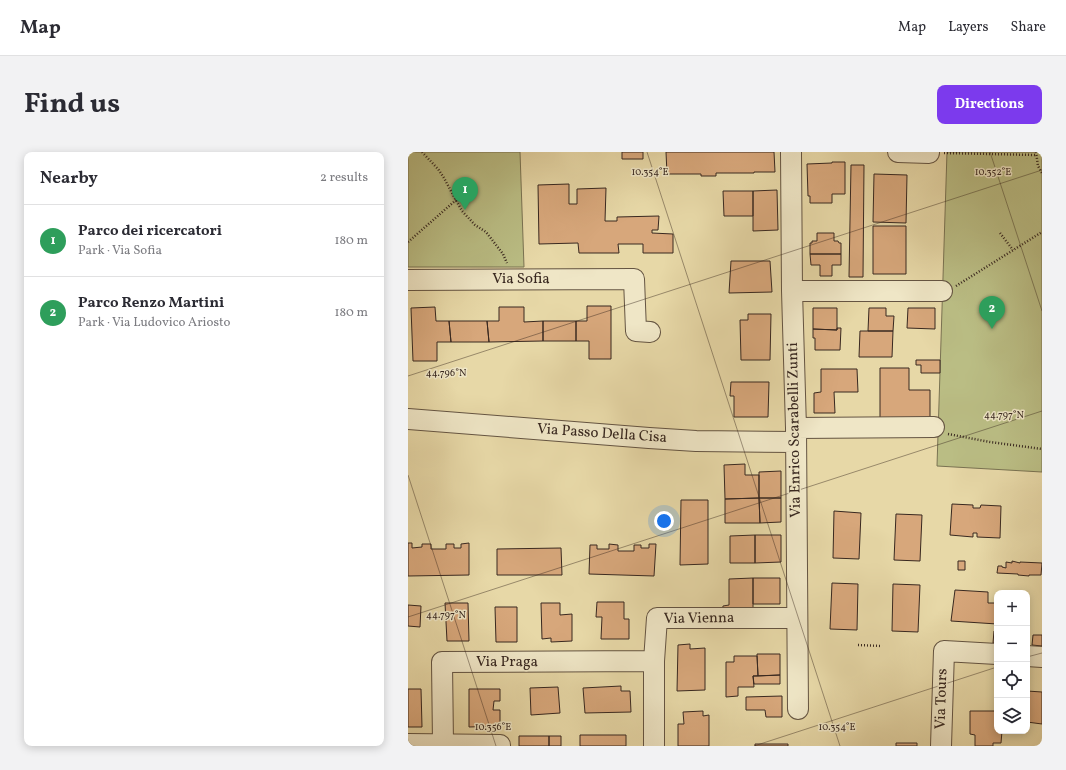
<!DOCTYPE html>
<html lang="en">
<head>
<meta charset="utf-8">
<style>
	:root { --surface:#fff; --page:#f2f2f3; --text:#2b2b33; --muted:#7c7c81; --line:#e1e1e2; --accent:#7c3aed }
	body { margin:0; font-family:Vollkorn,serif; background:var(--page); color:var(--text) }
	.controls { position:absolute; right:12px; bottom:12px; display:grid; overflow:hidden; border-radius:8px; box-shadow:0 2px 10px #0003 }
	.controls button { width:36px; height:36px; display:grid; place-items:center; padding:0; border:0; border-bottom:1px solid var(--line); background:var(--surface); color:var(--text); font:20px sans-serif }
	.you { position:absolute; left:256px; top:369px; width:14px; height:14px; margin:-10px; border:3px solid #fff; border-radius:50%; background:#1a73e8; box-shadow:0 0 0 6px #1a73e833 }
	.badge { display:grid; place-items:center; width:26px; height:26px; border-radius:50%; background:var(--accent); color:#fff; font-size:13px; font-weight:700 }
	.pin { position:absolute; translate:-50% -33px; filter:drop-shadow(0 1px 2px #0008) }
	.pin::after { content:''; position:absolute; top:21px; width:14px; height:12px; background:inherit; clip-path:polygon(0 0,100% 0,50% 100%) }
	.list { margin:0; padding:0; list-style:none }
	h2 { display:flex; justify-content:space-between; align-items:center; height:52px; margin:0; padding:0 16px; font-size:17px }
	h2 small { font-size:13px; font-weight:400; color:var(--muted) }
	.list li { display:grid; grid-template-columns:26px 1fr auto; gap:12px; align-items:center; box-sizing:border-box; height:72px; padding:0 16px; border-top:1px solid var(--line) }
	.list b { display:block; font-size:15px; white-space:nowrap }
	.list p { margin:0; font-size:13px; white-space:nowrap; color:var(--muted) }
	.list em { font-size:13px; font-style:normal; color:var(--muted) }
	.icon { flex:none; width:22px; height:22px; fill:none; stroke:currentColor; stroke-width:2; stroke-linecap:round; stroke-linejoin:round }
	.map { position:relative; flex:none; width:634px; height:594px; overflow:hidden; border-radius:8px }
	header { display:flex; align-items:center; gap:24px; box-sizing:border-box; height:56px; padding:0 20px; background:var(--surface); border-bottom:1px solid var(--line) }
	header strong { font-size:19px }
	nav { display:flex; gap:22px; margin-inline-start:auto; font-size:14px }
	.intro { display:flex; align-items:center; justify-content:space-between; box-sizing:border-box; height:96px; padding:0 24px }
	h1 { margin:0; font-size:28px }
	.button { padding:10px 18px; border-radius:8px; background:var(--accent); color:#fff; font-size:14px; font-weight:700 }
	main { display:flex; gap:24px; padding:0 24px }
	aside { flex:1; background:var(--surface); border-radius:8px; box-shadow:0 2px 10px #0003 }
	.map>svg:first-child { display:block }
	.green { fill:#babd84; stroke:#797252 }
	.building { fill:#d7a77b; stroke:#382820 }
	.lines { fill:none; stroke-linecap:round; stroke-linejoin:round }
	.minor-casing { stroke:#645442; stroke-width:22 }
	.path { stroke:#382820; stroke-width:2.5; stroke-dasharray:1 2; stroke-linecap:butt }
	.minor { stroke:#efe6c6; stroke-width:20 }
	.ticks { fill:none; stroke:#382820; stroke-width:1; stroke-opacity:0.45 }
	.labels { text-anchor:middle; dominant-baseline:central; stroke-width:3; stroke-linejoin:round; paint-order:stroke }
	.street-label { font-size:15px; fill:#382820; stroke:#efe6c6 }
	.ticks-label { font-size:10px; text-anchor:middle; fill:#382820; stroke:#efe6c6; stroke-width:3; stroke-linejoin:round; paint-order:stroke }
</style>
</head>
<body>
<header>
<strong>Map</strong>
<nav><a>Map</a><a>Layers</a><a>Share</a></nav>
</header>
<div class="intro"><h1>Find us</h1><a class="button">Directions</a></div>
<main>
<aside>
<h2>Nearby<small>2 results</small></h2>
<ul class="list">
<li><span class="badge" style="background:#2e9e5b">1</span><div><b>Parco dei ricercatori</b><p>Park · Via Sofia</p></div><em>180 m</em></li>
<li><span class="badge" style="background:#2e9e5b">2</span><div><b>Parco Renzo Martini</b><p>Park · Via Ludovico Ariosto</p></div><em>180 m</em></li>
</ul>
</aside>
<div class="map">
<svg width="634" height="594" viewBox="0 0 634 594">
	<rect width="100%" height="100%" fill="#e7d8a7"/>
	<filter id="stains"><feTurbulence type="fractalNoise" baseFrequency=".005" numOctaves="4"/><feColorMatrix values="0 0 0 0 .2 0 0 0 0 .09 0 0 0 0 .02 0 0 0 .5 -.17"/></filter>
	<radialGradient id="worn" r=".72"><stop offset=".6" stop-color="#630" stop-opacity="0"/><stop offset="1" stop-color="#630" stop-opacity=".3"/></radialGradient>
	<path class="green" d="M0,0H112L116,115H0Z
		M539,0H634V320L529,314Z"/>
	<path class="building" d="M214,0H235V7H214Z
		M258,0H366L367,20H346V21H308V24H293V22H259Z
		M424,10H437V42H424V51H402V44H400L399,12L424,11Z
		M443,13H456L455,125H441Z
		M466,22L499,23L498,71L465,70Z
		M161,32V52H169V37L198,36L197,69H209V65L251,64L250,78H244V81L265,82V101H235V92H210L211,101H171L170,91L131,92L130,33Z
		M369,38L370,78L345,79V39Z
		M315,39H345V64H316Z
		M465,74H498V122H465Z
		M409,81H426V89H430L431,91H433V102H402V91H404V89H409Z
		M402,102H433V113H424V124H412V113H403Z
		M323,109H362L364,140L321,141Z
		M179,154H203V207H181V189H168V169H179Z
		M27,155L28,169H41L43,190H29V209H5L3,156Z
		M91,155H116V170L135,169V189L81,190L79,169H91Z
		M405,156H429V178L405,177Z
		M461,156H478V164H486L485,179H460Z
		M500,156H527V177L499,176Z
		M340,162H363L362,208H333L332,168H340Z
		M41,169H79L81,190H43Z
		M135,169H168V189H135Z
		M429,176H433L432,198H407V186H405V177L429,178Z
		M452,179H485L484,205H451Z
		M508,208H532V221H513V213H508Z
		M472,216H501V238H522V266H472Z
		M413,217H449L450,240H426L427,261H406V241L413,240Z
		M323,230H361L360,265H326V244H322Z
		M337,312V323H351V346L317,347L316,313Z
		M373,319V346H351V320Z
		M351,346H373V370L352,371Z
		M351,346L352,371H317V347Z
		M273,348H300V412L272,413Z
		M544,352L565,353V356H572L573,353L593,354L592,386L569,385V381H565V385L542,383Z
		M426,359L453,361L451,407L425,406Z
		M488,362L514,363L512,409L486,408Z
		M347,383H373V410L347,411Z
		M347,383V411H322V384Z
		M0,391H4V396L14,395V392H23V397H38V392H46V396H53V392L61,391V423L0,424Z
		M201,392L210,393V399H226V393H233V396H241V392H248L246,424L181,422L182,393H189V397H201Z
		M153,396L154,423H89V397Z
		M550,409H557V418H550Z
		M604,409L612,411V410L634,411L633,423H621V424L610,423V422L589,421L590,414H594V415L598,416V410L604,411Z
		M345,426H372V452H345Z
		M345,426V460H314L315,454L321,453V427Z
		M424,431L450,432L449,478L422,477Z
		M485,432L512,433L510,480L484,479Z
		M547,438L580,440V451H589V472L543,469Z
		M189,450H216V467H221V487H193L194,465H188Z
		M37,451H60L61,489H39Z
		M133,451H152V463L164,462V489L143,490V486L134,487Z
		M0,453L13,454L12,475L0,474Z
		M87,455H109V490H88Z
		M586,479H589V491H585Z
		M625,483H634V494L624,493Z
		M282,492V497L297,496V538L269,539L270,493Z
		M349,502H372V523L350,524Z
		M326,504H349L350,524H345L346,535H330V544L318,545V510H326Z
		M372,523V532H346L345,524Z
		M213,534V539H222L223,560L177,561L175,536Z
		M150,535L152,561L123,563L122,536Z
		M0,537H13L14,575H0Z
		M61,537H92V549H86L85,558H92V574L61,575Z
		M619,539L634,540V572L619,570Z
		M374,544V565H358L357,558H338V545Z
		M295,559V564L301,563V594H270V572H276L275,560Z
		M562,559H589V579H594L593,591H585V594H567V583L562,582Z
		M172,583H218V594H172Z
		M111,584H141V594H111Z
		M141,584H153V594H141Z
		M488,591H509V594H488Z
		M347,592H380V594H347Z"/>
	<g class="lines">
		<g class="minor-casing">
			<path id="minor" d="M383,0L384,139L388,276L390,557
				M490,0L521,1
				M0,128L226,127L228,179L242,180
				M384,139H534
				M0,267L241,286L288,289L387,290
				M388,276L526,275
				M619,504L634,505
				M0,592L92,593
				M35,592L34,510L246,509
				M246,594V509L249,466H389
				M533,594L536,499L589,502"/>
		</g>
		<path class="path" d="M14,0L30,17L36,26L44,41L54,59L67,73L78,80L95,102L99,111
			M628,0L630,14L634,21
			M536,1L628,3
			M592,81L605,98
			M0,90L48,48
			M548,134L634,80
			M540,282L582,290L634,297
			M450,493L474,494"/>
		<use href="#minor" class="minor"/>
	</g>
	<path class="ticks" d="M239,0L432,594M582,0L634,159M0,224L634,18M0,323L88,594M0,465L634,259M619,505L634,501M346,594L589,515"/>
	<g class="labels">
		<g class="street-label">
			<text x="113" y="127">Via Sofia</text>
			<text transform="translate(387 278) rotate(-91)">Via Enrico Scarabelli Zunti</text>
			<text transform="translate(194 282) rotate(4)">Via Passo Della Cisa</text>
			<text transform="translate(291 467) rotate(-1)">Via Vienna</text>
			<text x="99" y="510">Via Praga</text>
			<text transform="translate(534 547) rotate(-88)">Via Tours</text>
		</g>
	</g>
	<g class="ticks-label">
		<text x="242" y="23">10.354°E</text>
		<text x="585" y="23">10.352°E</text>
		<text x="38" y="224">44.796°N</text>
		<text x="596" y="266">44.797°N</text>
		<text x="38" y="466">44.797°N</text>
		<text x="85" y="578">10.356°E</text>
		<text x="429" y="578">10.354°E</text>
	</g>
	<rect width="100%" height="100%" filter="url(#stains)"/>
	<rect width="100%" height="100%" fill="url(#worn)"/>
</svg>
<div class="controls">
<button>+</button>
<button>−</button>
<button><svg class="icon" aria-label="locate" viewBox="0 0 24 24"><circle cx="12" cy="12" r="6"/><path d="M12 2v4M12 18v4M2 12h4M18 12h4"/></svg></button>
<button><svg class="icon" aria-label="layers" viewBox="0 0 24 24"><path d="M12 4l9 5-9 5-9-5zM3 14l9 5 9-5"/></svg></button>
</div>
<div class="you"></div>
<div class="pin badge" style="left:57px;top:58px;background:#2e9e5b">1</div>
<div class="pin badge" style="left:584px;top:177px;background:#2e9e5b">2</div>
</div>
</main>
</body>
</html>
